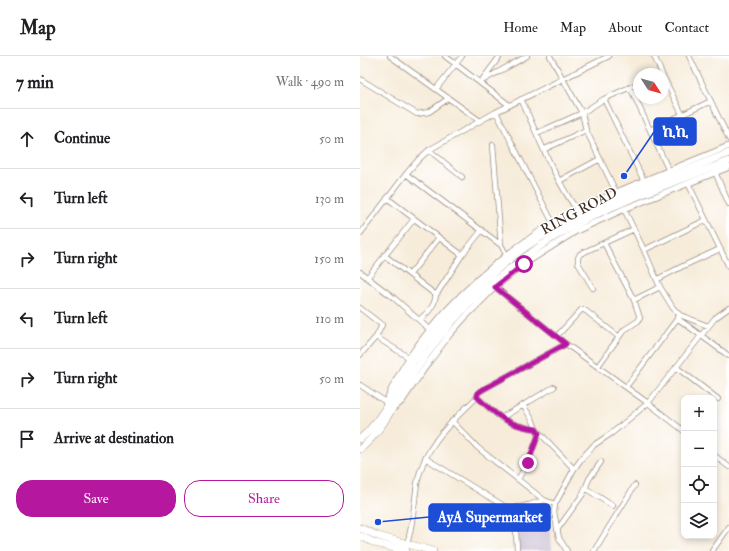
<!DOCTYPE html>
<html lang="en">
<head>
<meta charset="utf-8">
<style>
	:root { --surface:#fff; --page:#f6f6f6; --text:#202124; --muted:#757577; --line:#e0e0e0; --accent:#b5179e }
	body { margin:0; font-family:"IM FELL Double Pica","Noto Serif Ethiopic",serif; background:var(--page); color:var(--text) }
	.controls { position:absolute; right:12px; bottom:12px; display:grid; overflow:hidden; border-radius:8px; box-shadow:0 2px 6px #0003 }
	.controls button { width:36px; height:36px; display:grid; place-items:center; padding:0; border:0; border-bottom:1px solid var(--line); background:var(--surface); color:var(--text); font:20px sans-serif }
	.compass { position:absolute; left:273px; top:12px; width:36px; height:36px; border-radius:50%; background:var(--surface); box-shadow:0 2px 6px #0003; rotate:126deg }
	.stop { position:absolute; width:12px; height:12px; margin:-9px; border:3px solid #b5179e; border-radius:50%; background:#fff }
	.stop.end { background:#b5179e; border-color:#fff; box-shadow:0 1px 4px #0008 }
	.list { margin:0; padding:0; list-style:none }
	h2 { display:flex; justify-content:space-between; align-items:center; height:52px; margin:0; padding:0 16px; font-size:17px }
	h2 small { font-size:13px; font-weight:400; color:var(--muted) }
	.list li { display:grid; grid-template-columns:26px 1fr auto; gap:12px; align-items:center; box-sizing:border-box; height:60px; padding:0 16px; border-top:1px solid var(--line) }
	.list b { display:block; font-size:15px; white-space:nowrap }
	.list em { font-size:13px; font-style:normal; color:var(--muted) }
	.actions { display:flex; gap:8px; padding:12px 16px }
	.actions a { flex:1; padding:9px 0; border:1px solid var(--accent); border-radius:16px; text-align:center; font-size:14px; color:var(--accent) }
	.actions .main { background:var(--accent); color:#fff }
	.icon { flex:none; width:22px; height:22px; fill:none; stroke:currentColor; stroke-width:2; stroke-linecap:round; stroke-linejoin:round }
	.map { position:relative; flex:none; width:369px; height:495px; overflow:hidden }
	header { display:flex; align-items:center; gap:24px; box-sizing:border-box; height:56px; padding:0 20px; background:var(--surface); border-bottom:1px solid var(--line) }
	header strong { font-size:19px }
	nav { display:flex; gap:22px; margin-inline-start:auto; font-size:14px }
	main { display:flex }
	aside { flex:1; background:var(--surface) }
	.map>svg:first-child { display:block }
	.industrial { fill:#ccbfd4 }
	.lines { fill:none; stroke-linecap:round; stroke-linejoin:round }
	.minor-casing { stroke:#998b7c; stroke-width:6 }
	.tertiary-casing { stroke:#998b7c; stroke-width:7 }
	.primary-casing { stroke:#998b7c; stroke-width:8 }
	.trunk-casing { stroke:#998b7c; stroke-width:8 }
	.minor { stroke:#fff; stroke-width:4.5 }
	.tertiary { stroke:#fff; stroke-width:5.5 }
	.primary { stroke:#fff; stroke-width:7 }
	.trunk { stroke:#fff; stroke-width:7 }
	.route { stroke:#b5179e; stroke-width:5 }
	.labels { text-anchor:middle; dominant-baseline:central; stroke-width:3; stroke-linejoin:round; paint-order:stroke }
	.street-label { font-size:14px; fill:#3b2a1e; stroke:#fff }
	.leader { fill:none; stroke:#1d4ed8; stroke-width:1.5 }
	.callout-dot { fill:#1d4ed8; stroke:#fff; stroke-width:1.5 }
	.callout { fill:#1d4ed8; stroke:#1d4ed8; stroke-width:1.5 }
	.callout-label { font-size:15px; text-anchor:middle; font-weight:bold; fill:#fff }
</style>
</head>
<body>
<header>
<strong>Map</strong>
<nav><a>Home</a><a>Map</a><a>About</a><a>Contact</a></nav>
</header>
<main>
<aside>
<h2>7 min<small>Walk · 490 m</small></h2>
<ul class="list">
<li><svg class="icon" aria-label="ahead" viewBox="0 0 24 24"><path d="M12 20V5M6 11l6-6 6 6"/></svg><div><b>Continue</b></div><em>50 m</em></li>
<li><svg class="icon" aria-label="left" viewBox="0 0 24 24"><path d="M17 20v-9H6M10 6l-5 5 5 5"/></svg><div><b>Turn left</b></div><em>130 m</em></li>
<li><svg class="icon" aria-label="right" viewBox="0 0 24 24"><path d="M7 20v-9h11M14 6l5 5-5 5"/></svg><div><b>Turn right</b></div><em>150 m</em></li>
<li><svg class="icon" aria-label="left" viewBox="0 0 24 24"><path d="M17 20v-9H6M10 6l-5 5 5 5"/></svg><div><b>Turn left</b></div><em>110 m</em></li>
<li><svg class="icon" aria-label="right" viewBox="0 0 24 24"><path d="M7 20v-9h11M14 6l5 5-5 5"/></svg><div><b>Turn right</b></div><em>50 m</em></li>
<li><svg class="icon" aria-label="arrive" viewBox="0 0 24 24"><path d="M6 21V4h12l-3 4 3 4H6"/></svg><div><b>Arrive at destination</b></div></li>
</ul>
<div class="actions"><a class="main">Save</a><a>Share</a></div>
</aside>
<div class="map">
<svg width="369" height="495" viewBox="0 0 369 495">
	<rect width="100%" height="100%" fill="#fff"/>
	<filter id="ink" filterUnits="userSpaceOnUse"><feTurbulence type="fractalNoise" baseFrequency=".025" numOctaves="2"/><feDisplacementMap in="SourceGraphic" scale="8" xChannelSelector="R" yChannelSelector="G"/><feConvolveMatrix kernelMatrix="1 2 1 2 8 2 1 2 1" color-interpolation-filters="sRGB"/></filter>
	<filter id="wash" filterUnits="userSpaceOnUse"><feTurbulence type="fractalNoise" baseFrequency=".012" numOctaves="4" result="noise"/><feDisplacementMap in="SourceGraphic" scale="16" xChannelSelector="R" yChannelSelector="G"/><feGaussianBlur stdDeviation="0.9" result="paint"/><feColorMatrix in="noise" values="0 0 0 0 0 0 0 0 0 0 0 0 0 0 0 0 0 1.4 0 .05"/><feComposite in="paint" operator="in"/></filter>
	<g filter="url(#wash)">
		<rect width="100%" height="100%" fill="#f7ecda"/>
		<path class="industrial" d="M189,448L192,495H158V452Z"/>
	</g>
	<g filter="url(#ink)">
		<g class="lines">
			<g class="minor-casing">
				<path id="minor" d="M30,0L120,65
					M85,0L149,49
					M190,0L222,57L226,74L256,136
					M294,0L302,18
					M329,0L369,83
					M303,20L322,58
					M0,23L57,58L69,56L89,42
					M122,24L140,0
					M120,26L167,0
					M270,31L309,115
					M76,33L102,0
					M161,43C178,80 194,122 217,154
					M244,43L284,125
					M136,56L193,167
					M290,74L351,45
					M177,77L222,57L244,43L279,27
					M133,89L141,189
					M185,93L226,74
					M69,94L102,121
					M355,116L369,148
					M46,118L141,189L146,198
					M199,125L240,103
					M328,127L369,211
					M27,142L102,199
					M264,153L284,194L300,231L313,252L320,259L348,270
					M0,178L46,118L59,103L69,94L136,56L249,0
					M284,194L346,164
					M24,199L76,239
					M0,216L34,242L70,274
					M50,218L79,182
					M7,222L54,163
					M298,223L321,211L360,193
					M135,231L206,288L288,347L324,375
					M233,232L218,207V202L220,198L274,173
					M274,244L300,231
					M0,252L22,269L16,281L0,299
					M317,262L369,300
					M59,264L69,255L74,247L76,239L102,199L122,174
					M197,280L222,253L226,255L259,281
					M16,281L48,301
					M238,310L264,274L278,265L280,262L274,244L244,187
					M316,311L358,343
					M0,329L26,346
					M266,331L320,259
					M163,349L173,365L176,373L214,413
					M141,362L194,331
					M92,365L118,392L184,444L195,448
					M176,373C148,370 136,359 117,341L118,337L122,334L206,288
					M354,399L369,411
					M65,402L149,453L169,449L184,444
					M158,423L168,407L179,377
					M225,432L253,450
					M155,452L157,495
					M197,474L223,438L229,423L241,406
					M47,488C53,469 54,448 57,428C64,389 91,367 117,341
					M207,495L199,482L194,456L195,448L214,413L222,402L234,389L252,377L288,347L355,262L369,252
					M234,495L275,429
					M352,495L369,471"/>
			</g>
			<g class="tertiary-casing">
				<path id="tertiary" d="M26,348V346C41,310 60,284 86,255C110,229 136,206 166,185C175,179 184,172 193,167C250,136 310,115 369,90
					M35,351L42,345L66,310L89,279L107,259L135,231L164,208L216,175L264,153L369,111"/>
			</g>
			<g class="primary-casing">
				<path id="primary" d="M0,472L18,480L73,495
					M0,480L15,487L46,495"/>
			</g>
			<g class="trunk-casing">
				<path id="trunk" d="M0,383C19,367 30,344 42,323C55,301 71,279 89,260C116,231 147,202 181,181C239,145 306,123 369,97
					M0,393C21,376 32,352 46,330C59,307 75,286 92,266C105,251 120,237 136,224C159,205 183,186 210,172C260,144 316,126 369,105"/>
			</g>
			<use href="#minor" class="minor"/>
			<use href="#tertiary" class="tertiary"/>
			<use href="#primary" class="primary"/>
			<use href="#trunk" class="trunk"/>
		</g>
	</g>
	<g class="lines" filter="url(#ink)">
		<path class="route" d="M164,208L135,231L206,288L122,334L118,337L117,341C136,359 148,370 176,373L179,377L168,407"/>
	</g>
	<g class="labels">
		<g class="street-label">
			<text transform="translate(219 155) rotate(-28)">RING ROAD</text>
		</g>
	</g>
	<path class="leader" d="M264 120L294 76M18 466L69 461"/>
	<g class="callout-dot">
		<circle cx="264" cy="120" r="4"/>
		<circle cx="18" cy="466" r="4"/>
	</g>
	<g class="callout">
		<rect x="294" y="62" width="42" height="27" rx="4"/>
		<rect x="69" y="448" width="121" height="27" rx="4"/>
	</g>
	<g class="callout-label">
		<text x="315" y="81">ኪኪ</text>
		<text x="130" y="466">AyA Supermarket</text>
	</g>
</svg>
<div class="controls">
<button>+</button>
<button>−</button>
<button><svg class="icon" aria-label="locate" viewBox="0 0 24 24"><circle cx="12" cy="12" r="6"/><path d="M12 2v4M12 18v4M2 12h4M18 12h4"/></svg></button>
<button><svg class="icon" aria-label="layers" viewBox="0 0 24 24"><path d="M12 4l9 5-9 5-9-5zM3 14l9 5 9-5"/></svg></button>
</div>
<svg class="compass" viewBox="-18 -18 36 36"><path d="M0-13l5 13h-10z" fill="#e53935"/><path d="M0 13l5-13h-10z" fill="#757577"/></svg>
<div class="stop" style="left:164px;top:208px"></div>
<div class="stop end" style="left:168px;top:407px"></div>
</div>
</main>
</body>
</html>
